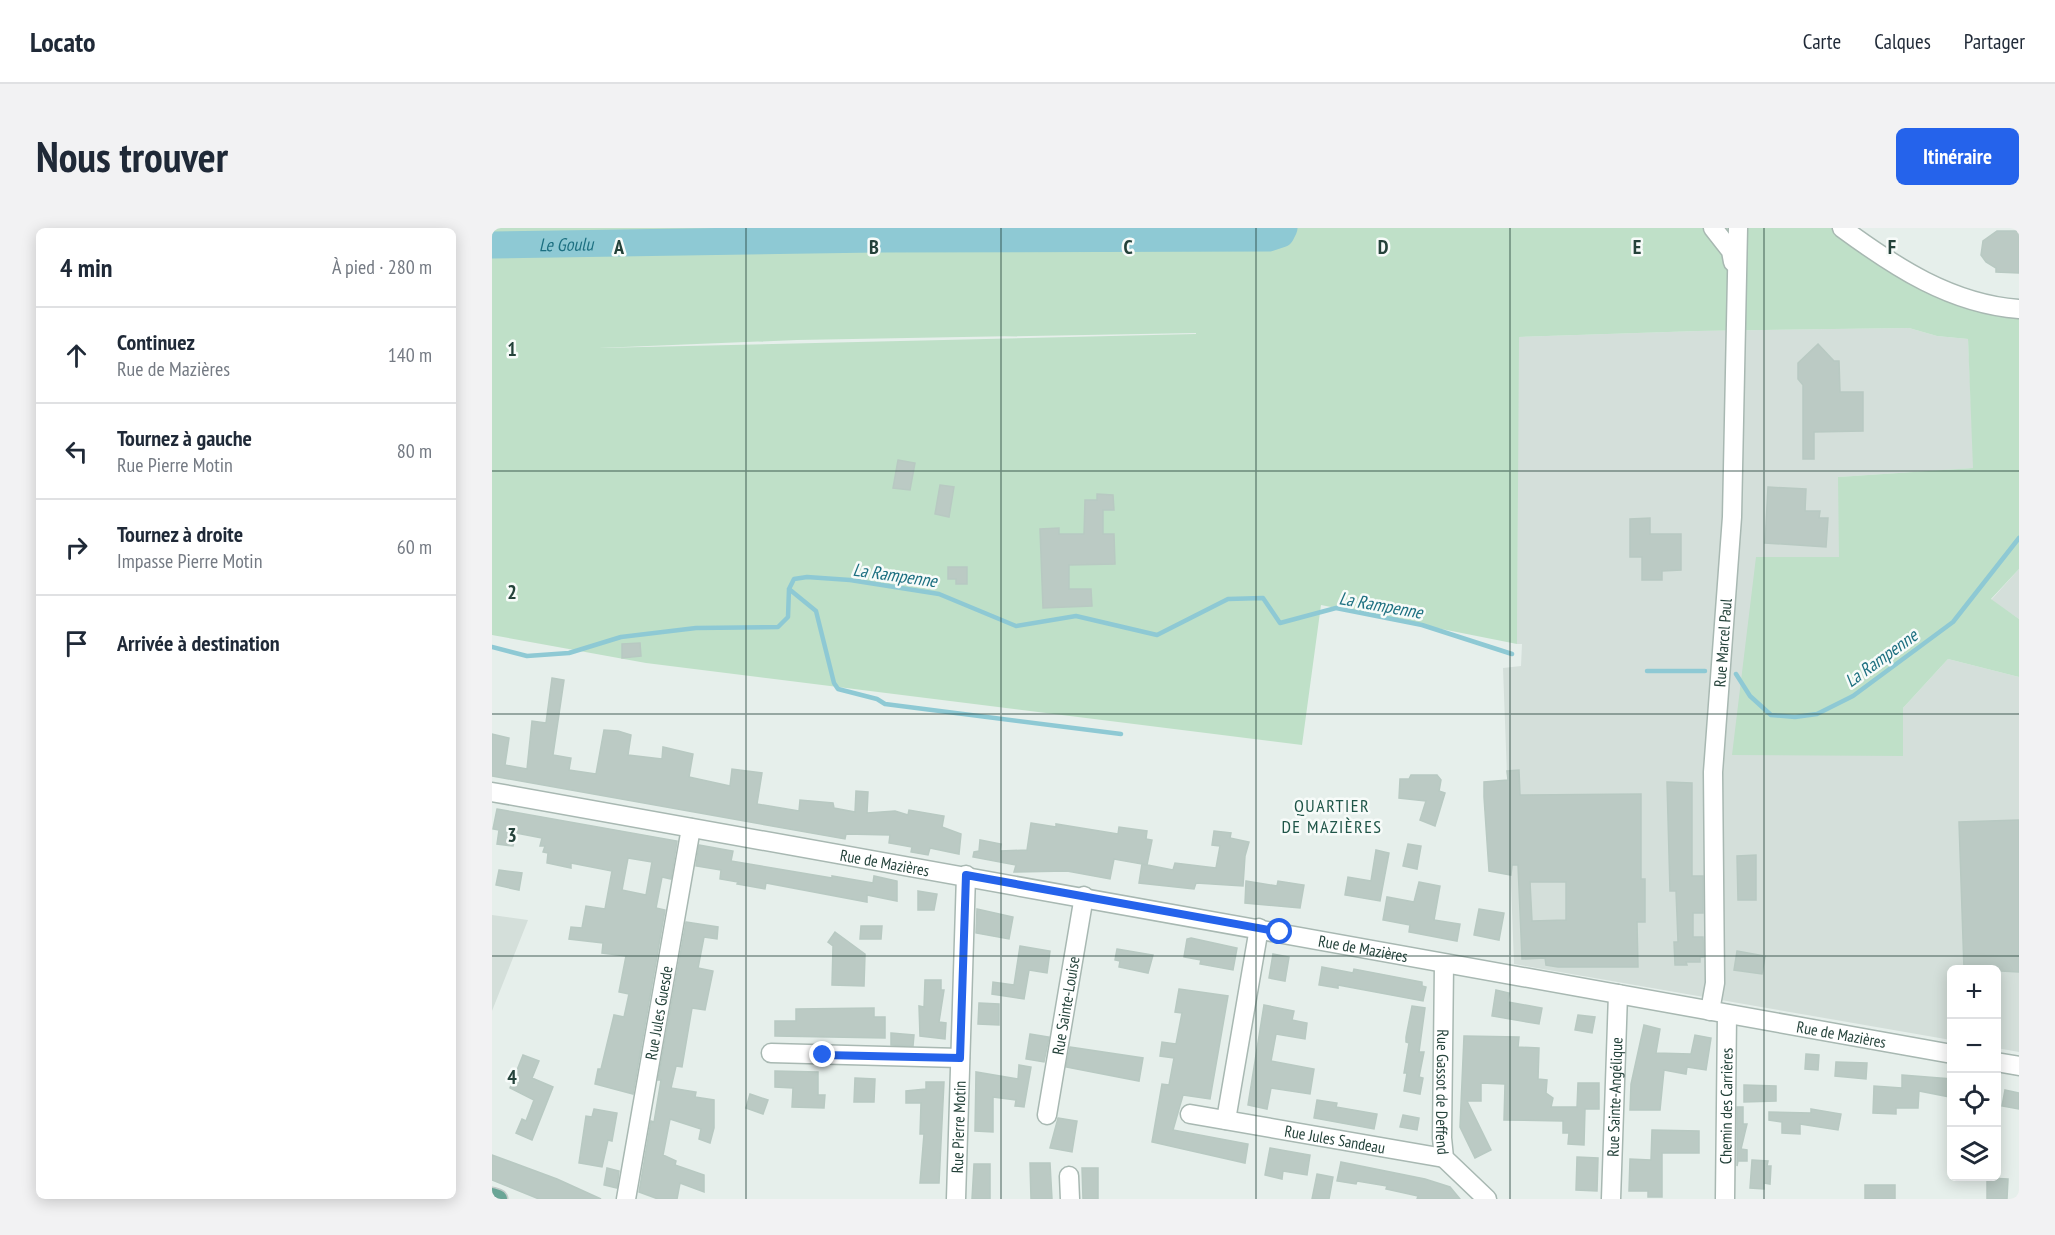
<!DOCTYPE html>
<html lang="fr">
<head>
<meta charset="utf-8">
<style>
	:root { --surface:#fff; --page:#f2f2f3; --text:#1f2937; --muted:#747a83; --line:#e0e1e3; --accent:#2563eb }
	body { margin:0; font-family:"PT Sans Narrow",sans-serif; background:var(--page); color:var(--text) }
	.controls { position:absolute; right:18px; bottom:18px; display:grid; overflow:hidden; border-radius:9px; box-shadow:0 3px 15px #0003 }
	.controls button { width:54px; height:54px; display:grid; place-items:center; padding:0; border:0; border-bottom:2px solid var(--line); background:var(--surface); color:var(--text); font:30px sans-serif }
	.stop { position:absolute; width:18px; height:18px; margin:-14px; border:4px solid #2563eb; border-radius:50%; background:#fff }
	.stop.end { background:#2563eb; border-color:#fff; box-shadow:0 2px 6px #0008 }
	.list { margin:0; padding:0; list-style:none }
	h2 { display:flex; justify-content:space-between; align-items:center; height:78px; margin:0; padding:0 24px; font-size:26px }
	h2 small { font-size:20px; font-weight:400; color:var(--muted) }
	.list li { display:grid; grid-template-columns:39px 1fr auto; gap:18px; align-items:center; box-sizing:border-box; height:96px; padding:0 24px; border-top:2px solid var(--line) }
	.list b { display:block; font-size:22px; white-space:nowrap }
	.list p { margin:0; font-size:20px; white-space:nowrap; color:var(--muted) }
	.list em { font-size:20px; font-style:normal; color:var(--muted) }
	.icon { flex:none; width:33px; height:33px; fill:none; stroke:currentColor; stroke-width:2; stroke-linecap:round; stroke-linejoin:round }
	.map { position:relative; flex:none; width:1527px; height:971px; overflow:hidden; border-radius:9px }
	header { display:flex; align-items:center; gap:36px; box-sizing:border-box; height:84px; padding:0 30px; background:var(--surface); border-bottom:2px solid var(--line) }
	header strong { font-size:28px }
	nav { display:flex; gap:33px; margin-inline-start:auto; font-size:21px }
	.intro { display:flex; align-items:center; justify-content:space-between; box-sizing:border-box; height:144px; padding:0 36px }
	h1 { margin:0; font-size:42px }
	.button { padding:15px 27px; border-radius:9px; background:var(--accent); color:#fff; font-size:21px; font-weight:700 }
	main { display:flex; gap:36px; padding:0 36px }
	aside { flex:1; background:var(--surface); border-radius:9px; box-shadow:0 3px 15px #0003 }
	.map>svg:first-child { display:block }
	.built { fill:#d4dfda }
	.green { fill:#bfe0c8; fill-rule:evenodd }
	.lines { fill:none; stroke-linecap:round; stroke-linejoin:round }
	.stream { stroke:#8ec9d4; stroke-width:4.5 }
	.river { stroke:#8ec9d4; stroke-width:27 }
	.building { fill:#bbcac4; stroke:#b8c9c2; stroke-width:1.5; fill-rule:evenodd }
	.minor-casing { stroke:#a8b8b2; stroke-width:21 }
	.major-casing { stroke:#c2cac8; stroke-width:21 }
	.minor { stroke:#fff; stroke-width:18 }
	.major { stroke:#6aa596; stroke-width:18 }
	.route { stroke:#2563eb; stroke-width:8 }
	.grid { fill:none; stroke:#24423a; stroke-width:1.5; stroke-opacity:0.55 }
	.labels { text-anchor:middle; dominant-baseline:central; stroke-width:5; stroke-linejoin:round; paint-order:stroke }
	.street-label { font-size:16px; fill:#24423a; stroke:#f7fbf9 }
	.water-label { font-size:18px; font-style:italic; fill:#1c6f80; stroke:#f7fbf9 }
	.neighbourhood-label { font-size:18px; letter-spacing:1.5px; fill:#1f5548; stroke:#f7fbf9 }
	.grid-label { font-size:20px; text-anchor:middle; font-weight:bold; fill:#24423a; stroke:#f7fbf9; stroke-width:5; stroke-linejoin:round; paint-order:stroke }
</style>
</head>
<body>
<header>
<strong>Locato</strong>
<nav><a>Carte</a><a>Calques</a><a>Partager</a></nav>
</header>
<div class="intro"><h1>Nous trouver</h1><a class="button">Itinéraire</a></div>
<main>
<aside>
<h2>4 min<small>À pied · 280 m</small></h2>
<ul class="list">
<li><svg class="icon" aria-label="ahead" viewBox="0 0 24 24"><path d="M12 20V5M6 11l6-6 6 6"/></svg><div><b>Continuez</b><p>Rue de Mazières</p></div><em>140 m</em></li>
<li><svg class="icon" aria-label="left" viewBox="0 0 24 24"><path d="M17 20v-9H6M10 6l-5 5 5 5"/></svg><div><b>Tournez à gauche</b><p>Rue Pierre Motin</p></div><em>80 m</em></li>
<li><svg class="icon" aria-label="right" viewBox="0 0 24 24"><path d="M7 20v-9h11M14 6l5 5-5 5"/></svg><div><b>Tournez à droite</b><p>Impasse Pierre Motin</p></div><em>60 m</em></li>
<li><svg class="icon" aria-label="arrive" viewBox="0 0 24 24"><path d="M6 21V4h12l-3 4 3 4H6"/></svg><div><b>Arrivée à destination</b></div></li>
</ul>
</aside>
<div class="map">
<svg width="1527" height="971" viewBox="0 0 1527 971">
	<rect width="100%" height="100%" fill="#e6efeb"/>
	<path class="built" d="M1417,100L1445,108L1476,111L1482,240L1346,249L1411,528V480L1456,431L1527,449V824L1505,820L1504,742H1460L1459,812L1022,736L1011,440L1029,438L1030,416H1025L1026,109L1206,103Z
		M1527,341V391L1499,372Z
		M0,687L36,692L0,783Z"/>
	<path class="green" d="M0,0H1350L1398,36L1527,81V341L1499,371L1527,391V449L1456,431L1411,480V528L1240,527L1264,329H1347L1346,249L1481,240L1476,111L1445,108L1417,100L1206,103L1027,109L1025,416L829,377L810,517L154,435L0,407ZM704,105V106L107,120L305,112Z"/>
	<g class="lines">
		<path class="stream" d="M297,361L324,383L342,455L346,461L385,471L393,476L629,506
			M0,419L35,428L77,425L129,409L204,400L286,399L296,389L297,361L302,351L315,349L358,352L447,366L524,398L584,388L665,407L736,371L771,370L788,395L844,380L930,397L1020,426
			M1155,443H1213
			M1244,446L1258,468L1279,487L1303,489L1325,486L1361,468L1461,394L1527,310"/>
		<path class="river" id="s1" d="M0,17L385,11L777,10L789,6L792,0"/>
	</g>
	<path class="building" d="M1505,3H1527V45L1504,44V40L1494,34L1489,27L1491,13Z
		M1326,116L1342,133H1347L1348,164H1371V203L1322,204V231H1311V157L1306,151V135Z
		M406,232L423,235L418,262L401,260Z
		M448,257L462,259L457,289L443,286Z
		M1276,259L1314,261L1313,283H1328L1327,290H1336L1334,319L1273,315Z
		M605,266L621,267L622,282H611V306H622L623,336L577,337V361H599L600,378L551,380L548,301L567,300V306H592L593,272H605Z
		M1158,290V306H1189V342L1170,343V352H1150V329H1138V291Z
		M456,339H475V356H464V351H456Z
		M148,415L149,428L130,430V416Z
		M60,450L72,452L61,527L79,530L77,542L104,546L112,502L126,503L139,507L136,527L170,531L171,519L201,526L197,549L238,558L240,541L270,545L265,576L307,583L308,572L341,575L342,580L363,584L364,563L376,564L375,585L403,583L416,587L417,582L452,588L450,599L469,606L467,626L438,620L436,627L419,624L420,619L397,615L398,607L354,606L353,611L0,548V506L17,510L13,537L35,541L40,493L54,495Z
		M1027,542L1028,567L1149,566V651H1153V694H1145L1146,739H1066L1054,737L1053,730L1030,731L1026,637H1020L1019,647L997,643L992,569V554L1016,552L1015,543ZM1038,654H1074V692L1040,693Z
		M919,547H945L949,552L947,563L953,565L943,598L928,592L934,573L907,570L908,551H917Z
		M1175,554L1200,555V648H1211V685H1201V709H1211L1212,729H1208V734H1194L1195,737H1183L1182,714H1186L1184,663H1178Z
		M5,581L185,613L179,651L170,649L164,680L173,682L141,866L103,856L106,841H109L122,787L132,789L137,766L127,764L134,728L110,725L111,715L77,711L79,699L90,700L94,678L113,681L120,643L79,635V640L55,635L56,625L51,624L53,618H48L50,610L24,605L21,618L5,616L7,602L1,601ZM136,630L160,634L154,667L130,662Z
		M1527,592V744L1472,741L1467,594Z
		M539,595L564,599V596L626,606L627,599L655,603L654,611L660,612L655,637L622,631L618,651L575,643L522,644L524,637L481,629L482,624L487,623L488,612L509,616L508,623L535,622Z
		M722,603L739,605L738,610L757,614L753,628L751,658L704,655L702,661L647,655L650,636L681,642L683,635L724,640L728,618L720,617Z
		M916,616L929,618L925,641L911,638Z
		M207,617L241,623L239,633L340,650V648L381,655L382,648L405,653V673L375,667V674L274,655L273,661L245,656L246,654L228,651L229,642L204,638Z
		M884,622L897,625L888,673L853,667L856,649L879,653Z
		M1264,627V672H1246L1245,628Z
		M7,642L30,645L27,662L4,657Z
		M754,653L785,658L786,653L812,657L808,680L753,675Z
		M927,654L948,658L942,692L968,696L965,713L917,704L918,697L891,692L895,669L922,674Z
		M426,663L445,666L442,682H426Z
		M485,681L521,689L517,711L484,705Z
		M987,681L1012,685L1007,712L982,707Z
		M194,694L226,699L225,711L212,709L206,740L221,743L213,782L200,780L190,839L184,838L179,860L204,864L203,869L222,872V900L218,915L207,911L209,901L178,891L171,927L184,933L183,937L212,947V964L188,955L185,971H166L147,964L159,893L162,894L169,852H166Z
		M369,698H390L389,711H368Z
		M343,704L373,726L372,758L340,757L341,718L336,714Z
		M699,710L745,720L741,742L708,736L709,732L692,729L695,711Z
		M528,718L558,723L555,745L537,742L532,771L500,766L501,754L522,757Z
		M625,721L661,727L656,745L627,739L628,733L623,732Z
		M1245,723L1273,728L1270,746L1242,742Z
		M781,726L797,729L793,753L777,750Z
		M830,739L861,745L862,741L930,754V758L934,759L931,773L846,757V760L827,757Z
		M433,752H449V762H452L447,794L454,795L453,811L428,808L427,778L432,779Z
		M687,761L736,768L718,871L691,867L681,902L756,916L753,935L660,914L670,856L677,857L682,830L668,828L670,814L684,816L690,785L683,784Z
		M1004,762L1017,765L1016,774L1050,780L1047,796L1000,788Z
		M487,775L507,776V797L486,796Z
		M772,777L802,783L800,792L815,795L813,811L784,806L779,833L822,841L818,866L779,860L775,881L756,877Z
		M920,778L933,780L927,824H932L927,849L931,850L928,866L912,863L915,845H912L917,815L914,814V809Z
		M382,780V789H393V810L283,808V793H304V781Z
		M1086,787L1103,789L1100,805L1083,802Z
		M1152,797L1168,801L1164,825L1199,826L1203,807L1219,810L1214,842L1195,839L1194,846L1172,842L1168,882H1138L1139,856Z
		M399,805L422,807L421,818L399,817Z
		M538,806L557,809L552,834L534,831Z
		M972,808L1027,809L1026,819L1047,820L1046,851L1055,852L1054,865L1061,870L1059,879H1085L1086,855H1107V881H1093L1092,917L1076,916L1077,905H1071V893L1012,892L1013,856L989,855V873H975L999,922L983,930L968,899Z
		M578,819L651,830L647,853L574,839Z
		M1314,826L1327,827L1326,842L1313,841Z
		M31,827L47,833L40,850L61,859L40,912L24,905L30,891L34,893L42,872L18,860Z
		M1344,834L1375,835L1374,851L1343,848Z
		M527,837L539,839L532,879L523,878L524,872L501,869V904L483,903L484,844L526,851Z
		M283,843L326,844V867H333L332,880L300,879L301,860L283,859Z
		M1410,847L1460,851L1458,869L1427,863L1426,880H1404V886L1381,885L1382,858L1410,860Z
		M363,850L383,851L382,874H362Z
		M434,854H452L447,955H428L432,906H428L429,875H414V863L434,861Z
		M1252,857L1284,858V873L1252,874Z
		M1513,862L1527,865V881L1510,878Z
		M258,866L276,872L271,886L254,880Z
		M825,872L845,875L844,879L885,886L882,901L822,890Z
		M1245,879H1251V896H1255L1249,921L1255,922V933H1246L1245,938Z
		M102,881L125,885L120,913L116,912L110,939L87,935L94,888L100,889Z
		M1319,881L1349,886L1346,902L1308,896V906L1290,905V894L1277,892V884L1319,885Z
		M911,887L927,890L925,902L908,899Z
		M566,890L585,893L580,924L558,920Z
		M1160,902L1207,903V925H1170V969H1156V963H1137L1138,931L1159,932Z
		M778,920L818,927L815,947L791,943L790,951L773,947Z
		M0,927L65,951L109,971H47L0,952Z
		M1085,929L1106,930L1105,963L1084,962Z
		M1260,932L1276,933L1275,938H1279L1278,956L1272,955V961L1258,960Z
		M849,934L933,951L958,959L968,971H925L926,968L894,961L895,958L865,953L864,956L845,953Z
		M538,935H558L560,971H539Z
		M482,936H498V971H480Z
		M115,940L127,943L125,960L112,957Z
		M590,940H606V971H591Z
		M825,946L841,949L837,971H820Z
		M1495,950L1516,951L1515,971H1495Z
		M1373,957H1403V971H1373Z"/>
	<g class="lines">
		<g class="minor-casing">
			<g id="minor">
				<path d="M1221,0L1239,23L1241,34"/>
				<path d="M1350,0C1403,39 1459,76 1527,81"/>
				<path id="s2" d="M0,564L1460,826"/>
				<path id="s3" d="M952,736L950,910L952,930L995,971"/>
				<path id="s4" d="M1218,783L1223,755L1221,544L1240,289L1246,0"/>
				<path d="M279,825L468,830"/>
				<path d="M1504,834L1527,838"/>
				<path id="s5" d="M698,886L952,930"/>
				<path id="s6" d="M555,887L592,668"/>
				<path d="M734,892L767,700"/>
				<path d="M577,948L578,971"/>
				<path id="s7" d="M134,971L199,600"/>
				<path id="s8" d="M464,971L474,647"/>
				<path id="s9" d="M1119,971L1126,766"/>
				<path id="s10" d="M1233,971L1235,786"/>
			</g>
		</g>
		<g class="major-casing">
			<path id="major" d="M0,969L6,971"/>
		</g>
		<use href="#minor" class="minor"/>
		<use href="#major" class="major"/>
	</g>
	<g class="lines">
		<path class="route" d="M331,827L468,830L474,647L788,704"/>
	</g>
	<path class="grid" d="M254,0V971M509,0V971M764,0V971M1018,0V971M1272,0V971M0,243H1527M0,486H1527M0,728H1527"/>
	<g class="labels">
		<g class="street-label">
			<text stroke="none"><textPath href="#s4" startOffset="369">Rue Marcel Paul</textPath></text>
			<text stroke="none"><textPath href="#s2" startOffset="399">Rue de Mazières</textPath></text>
			<text stroke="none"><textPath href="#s2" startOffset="885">Rue de Mazières</textPath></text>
			<text stroke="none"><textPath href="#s6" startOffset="111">Rue Sainte-Louise</textPath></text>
			<text stroke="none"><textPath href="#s7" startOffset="189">Rue Jules Guesde</textPath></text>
			<text stroke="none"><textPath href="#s2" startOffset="1371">Rue de Mazières</textPath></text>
			<text stroke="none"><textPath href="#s3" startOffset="128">Rue Gassot de Deffend</textPath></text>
			<text stroke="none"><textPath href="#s9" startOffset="102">Rue Sainte-Angélique</textPath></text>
			<text stroke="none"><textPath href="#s10" startOffset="93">Chemin des Carrières</textPath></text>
			<text stroke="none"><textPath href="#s8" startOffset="72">Rue Pierre Motin</textPath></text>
			<text stroke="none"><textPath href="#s5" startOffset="147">Rue Jules Sandeau</textPath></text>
		</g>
		<g class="water-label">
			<text stroke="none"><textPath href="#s1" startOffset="74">Le Goulu</textPath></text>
			<text transform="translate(403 347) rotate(8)">La Rampenne</text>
			<text transform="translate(889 377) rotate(10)">La Rampenne</text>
			<text transform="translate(1389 430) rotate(-36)">La Rampenne</text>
		</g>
		<g class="neighbourhood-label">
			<text x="840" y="577">QUARTIER<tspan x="840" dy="21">DE MAZIÈRES</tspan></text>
		</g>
	</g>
	<g class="grid-label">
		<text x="127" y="26">A</text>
		<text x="382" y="26">B</text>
		<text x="636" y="26">C</text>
		<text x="891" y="26">D</text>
		<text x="1145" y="26">E</text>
		<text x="1400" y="26">F</text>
		<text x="20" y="128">1</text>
		<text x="20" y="371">2</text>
		<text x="20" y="614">3</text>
		<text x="20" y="856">4</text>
	</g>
</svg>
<div class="controls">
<button>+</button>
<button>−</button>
<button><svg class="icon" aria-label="locate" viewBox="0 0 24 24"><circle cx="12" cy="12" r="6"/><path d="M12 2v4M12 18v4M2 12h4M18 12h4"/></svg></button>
<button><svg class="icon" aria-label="layers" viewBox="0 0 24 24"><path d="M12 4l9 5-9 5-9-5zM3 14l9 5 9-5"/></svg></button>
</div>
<div class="stop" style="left:788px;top:704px"></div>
<div class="stop end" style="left:331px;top:827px"></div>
</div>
</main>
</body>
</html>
